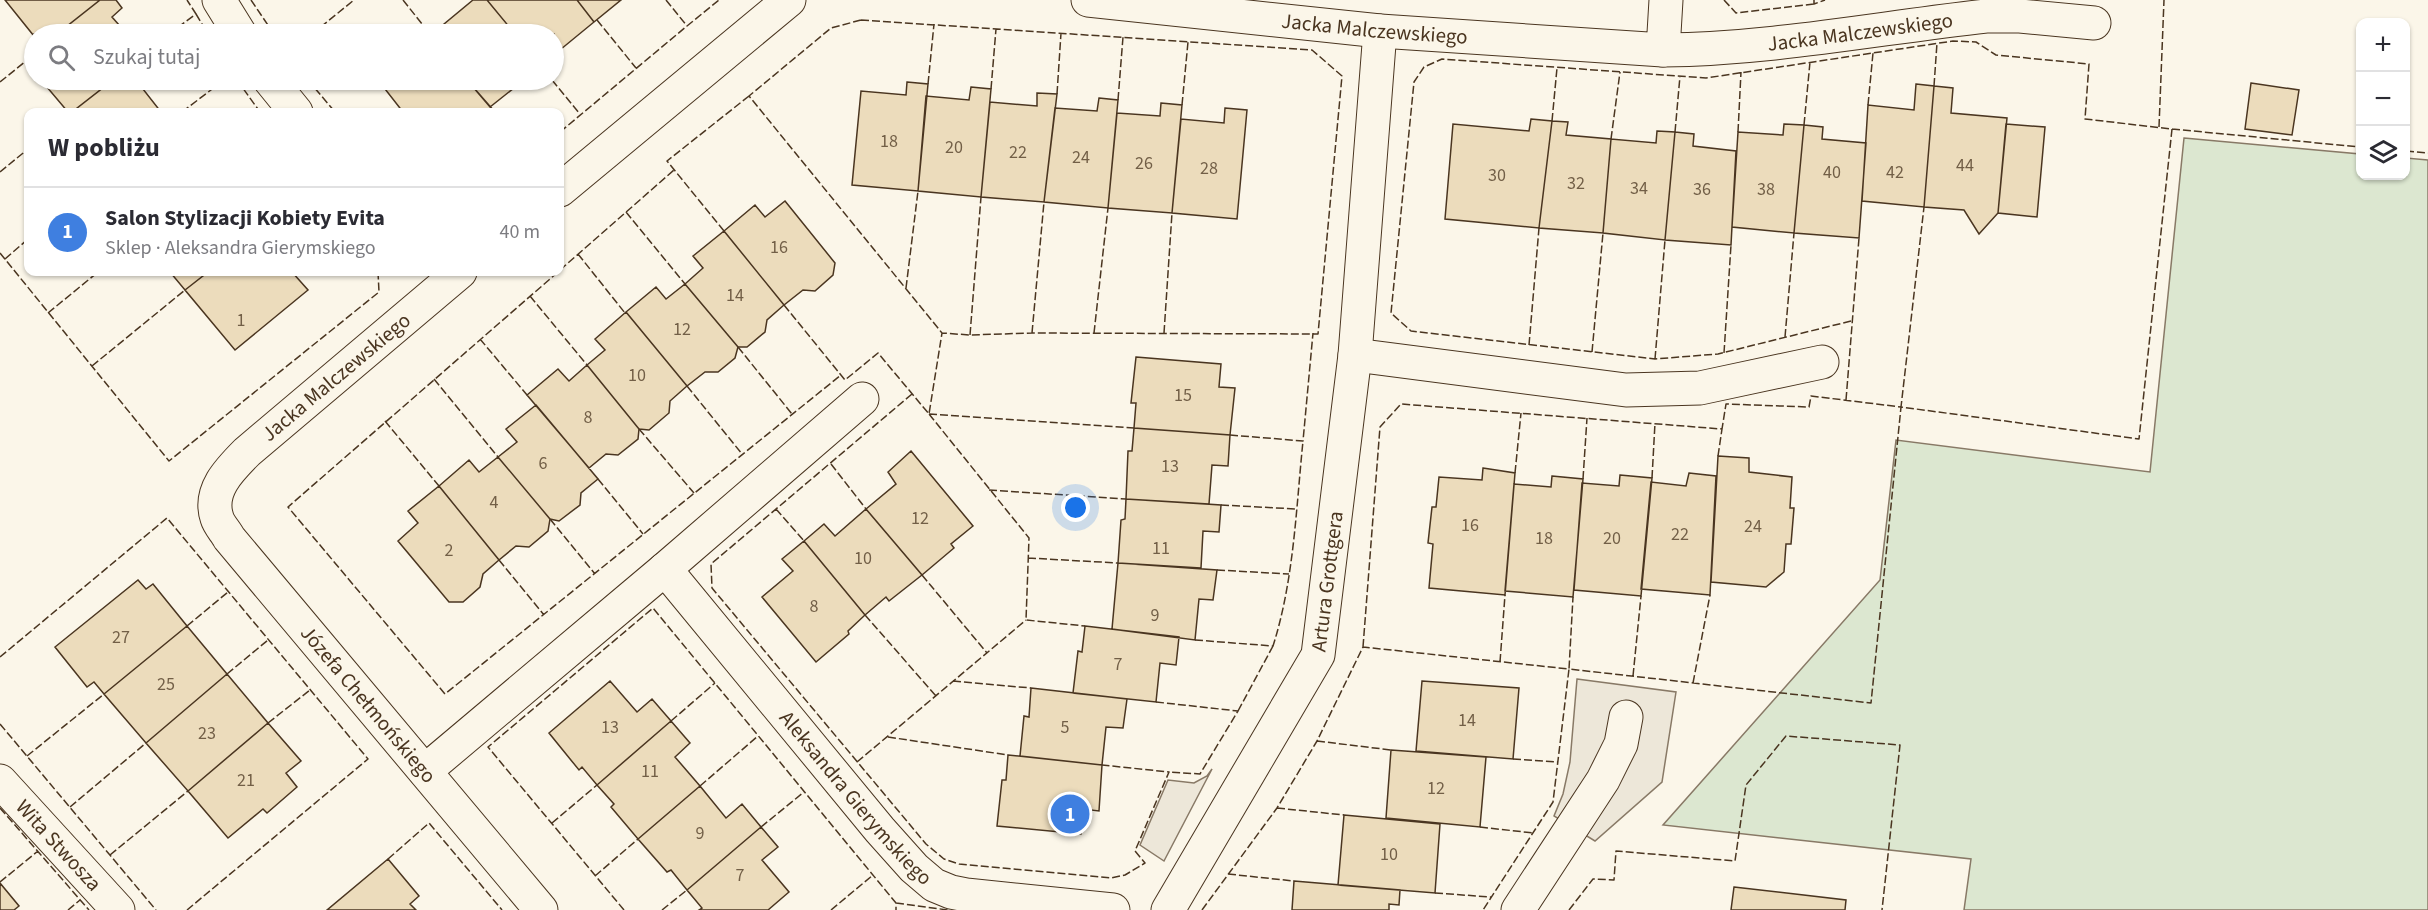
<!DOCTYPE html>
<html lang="pl">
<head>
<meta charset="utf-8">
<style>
	:root { --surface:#fff; --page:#f2f2f3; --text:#2b2b33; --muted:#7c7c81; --line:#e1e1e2; --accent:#c62828 }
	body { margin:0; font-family:"Source Sans 3",sans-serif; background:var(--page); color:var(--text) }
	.controls { position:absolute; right:18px; top:18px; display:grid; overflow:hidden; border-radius:12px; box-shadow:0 2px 4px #0004 }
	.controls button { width:54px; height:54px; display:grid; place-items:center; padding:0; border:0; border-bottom:2px solid var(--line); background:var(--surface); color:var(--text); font:30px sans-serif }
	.you { position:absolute; left:1076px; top:508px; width:21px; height:21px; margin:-15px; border:4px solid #fff; border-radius:50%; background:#1a73e8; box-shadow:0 0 0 9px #1a73e833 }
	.badge { display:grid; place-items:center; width:39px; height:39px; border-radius:50%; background:var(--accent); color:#fff; font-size:20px; font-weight:700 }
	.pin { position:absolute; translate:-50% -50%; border:3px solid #fff; box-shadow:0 2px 6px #0006 }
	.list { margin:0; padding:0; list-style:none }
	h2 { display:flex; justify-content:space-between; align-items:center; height:78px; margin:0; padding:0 24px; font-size:26px }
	h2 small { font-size:20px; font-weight:400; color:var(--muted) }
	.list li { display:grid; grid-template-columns:39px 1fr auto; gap:18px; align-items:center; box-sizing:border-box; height:90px; padding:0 24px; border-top:2px solid var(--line) }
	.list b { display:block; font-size:22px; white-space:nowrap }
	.list p { margin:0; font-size:20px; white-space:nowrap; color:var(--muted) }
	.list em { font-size:20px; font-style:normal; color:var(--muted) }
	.icon { flex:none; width:33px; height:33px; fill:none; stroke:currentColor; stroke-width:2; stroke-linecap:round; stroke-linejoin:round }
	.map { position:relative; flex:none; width:2428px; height:910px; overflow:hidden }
	.search { position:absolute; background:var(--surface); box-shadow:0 2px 4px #0004; left:24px; top:24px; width:540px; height:66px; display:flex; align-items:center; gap:15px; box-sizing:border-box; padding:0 21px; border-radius:33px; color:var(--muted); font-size:22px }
	.panel { position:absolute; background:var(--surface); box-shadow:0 2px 4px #0004; left:24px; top:108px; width:540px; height:168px; border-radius:12px }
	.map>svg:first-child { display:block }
	.green { fill:#dce7d0; stroke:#887966; stroke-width:1.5 }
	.parking { fill:#ede7d9; stroke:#887966; stroke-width:1.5 }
	.building { fill:#ecdcbc; stroke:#4a3520; stroke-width:1.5 }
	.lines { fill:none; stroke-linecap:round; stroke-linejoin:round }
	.minor-casing { stroke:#4a3520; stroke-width:35 }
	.minor { stroke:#fbf6e9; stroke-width:33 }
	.fence { stroke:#4a3520; stroke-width:1.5; stroke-dasharray:8 3; stroke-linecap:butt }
	.labels { text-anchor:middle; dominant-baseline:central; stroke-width:4.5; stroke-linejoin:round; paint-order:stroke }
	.number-label { font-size:18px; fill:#725f47 }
	.street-label { font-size:21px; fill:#4a3520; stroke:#fbf6e9 }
</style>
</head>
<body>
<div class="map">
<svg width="2428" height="910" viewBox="0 0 2428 910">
	<rect width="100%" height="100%" fill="#fbf6e9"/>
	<path class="green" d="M2184,138L2360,154V176H2406V158L2428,160V910H1964L1971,859L1663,825L1880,580L1896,440L2150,472Z"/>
	<path class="parking" d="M1577,679L1676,692L1662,782L1595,841L1554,816L1563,794L1570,762Z
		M1212,769L1164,861L1140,845L1168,780L1194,783L1207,776Z"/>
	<path class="building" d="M5,0H100L57,34H34V36Z
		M100,0H116L122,8L112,17L127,34H57Z
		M473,0H487L515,34H432Z
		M487,0H577L594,22L555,54L562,63L554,70V34H515Z
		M577,0H621L594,22Z
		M41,80H113L72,112H68Z
		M113,80H145L139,84L161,112H72Z
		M378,80H467L495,112H403Z
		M467,80H524L490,107Z
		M907,82L928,84L918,191L852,185L861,91L906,95Z
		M2251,83L2299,90L2292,135L2245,129Z
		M1916,84L1934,86L1924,207L1862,201L1868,105L1914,110Z
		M1934,86L1953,88L1951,113L2007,118L1998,213L1979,234L1964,210L1924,207Z
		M971,87L991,89L981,197L918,191L926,96L969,100Z
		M1037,93L1057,94L1044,202L981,197L990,102L1037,106Z
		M1099,98L1118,100L1108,208L1044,202L1055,108L1097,111Z
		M1161,103L1182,105L1172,213L1108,208L1117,113L1160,116Z
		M1225,108L1247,110L1237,219L1172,213L1181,119L1224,123Z
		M1531,119L1552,121L1539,228L1445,219L1453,124L1529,131Z
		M1552,121L1568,122L1566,135L1611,139L1603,233L1539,228Z
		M1784,124L1804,125L1794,233L1732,227L1738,132L1783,135Z
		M2006,124L2045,127L2037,217L1998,213Z
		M1804,125L1823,127L1822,139L1866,143L1859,238L1794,233Z
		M1657,131L1675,132L1665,240L1603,233L1611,139L1656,143Z
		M1675,132L1694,134L1693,146L1736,151L1731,245L1665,240Z
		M785,201L835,263L833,275L815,291L803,290L784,305L724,231L755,205L765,217Z
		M724,231L784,305L767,320L765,332L747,347H738L685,284L703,268L693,256Z
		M170,272H208L185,290Z
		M208,272H292L308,290L235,350L185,290Z
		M685,284L738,347L735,358L718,372H705L687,386L626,312L656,287L666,299Z
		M626,312L687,386L670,401L669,413L649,430L639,429L587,365L605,350L595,339Z
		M1136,357L1221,364L1219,387L1235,388L1230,435L1134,428L1136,403H1131Z
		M587,365L639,429L638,439L618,455L606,454L589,468L527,395L558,369L569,381Z
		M536,405L598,479L581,493L580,505L559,521L550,519L498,457L517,442L506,429Z
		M1134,428L1230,435L1228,466L1212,465L1209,504L1126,499L1128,451H1132Z
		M911,451L973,526L951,544L954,548L922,575L866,509L896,484L888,472Z
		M1718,456L1749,458V472L1792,477L1790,508H1794L1791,544H1786L1784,572L1766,587L1711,582Z
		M498,457L550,519L548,531L529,547L516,546L499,560L439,486L469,460L479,472Z
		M1483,468L1515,473L1505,595L1429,588L1433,544L1428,543L1432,507H1436L1439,477L1482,480Z
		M1689,473L1716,476L1710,595L1641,589L1651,482L1686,486Z
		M1620,475L1652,478L1641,596L1574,590L1582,483L1619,486Z
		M1552,476L1583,479L1573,597L1505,591L1514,484L1551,487Z
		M439,486L499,560L483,574L480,587L463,602H449L398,541L418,523L408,511Z
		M1126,499L1221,505L1219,532L1203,531L1201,568L1118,563L1121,520L1125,519Z
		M866,509L922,575L889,601L886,597L865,615L804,541L824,524L835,536Z
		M804,541L865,615L848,631L849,634L816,662L762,597L793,571L782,559Z
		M1118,563L1217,570L1213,600L1199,599L1195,640L1112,629Z
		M138,580L146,589L153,584L187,626L104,694L94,682L87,687L55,647Z
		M187,626L227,674L146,743L104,694Z
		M1085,626L1179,637L1176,665L1160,663L1156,702L1073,693L1078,651L1082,652Z
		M227,674L268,723L188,791L146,743Z
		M610,681L637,712L652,699L671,721L597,785L582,767L579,770L549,733Z
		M1422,681L1519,688L1513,759L1416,751Z
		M1031,688L1127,699L1123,728L1106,727L1102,765L1020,756L1024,716L1029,717Z
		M671,721L690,743L675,757L700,786L638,839L611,807L614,804L597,785Z
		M268,723L301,761L286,773L297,787L267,813L263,809L228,838L188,791Z
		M1391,750L1486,757L1480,827L1386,818Z
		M1008,755L1102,765L1099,811L1083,809L1081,834L997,826L1002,780H1006Z
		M700,786L726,818L742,804L761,827L687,890L671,870L667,872L638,839Z
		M1344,815L1440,824L1435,893L1338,885Z
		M761,827L778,847L762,860L789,892L768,910H699L702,908L687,890Z
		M388,859L419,896L410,904L416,910H327Z
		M1294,881L1400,890L1399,905L1389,904V910H1292Z
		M0,883L19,906L14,910H0Z
		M1734,887L1846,900L1845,910H1731Z"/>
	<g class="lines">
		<g class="minor-casing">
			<g id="minor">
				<path d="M219,0L240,34"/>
				<path id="s1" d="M1088,0L1380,31L1663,50L1666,0"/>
				<path id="s2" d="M1663,50C1771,49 1878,28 1986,16H2020L2094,23"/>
				<path d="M270,80L296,112"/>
				<path d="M560,190L789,0"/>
				<path id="s3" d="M460,272L247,452C229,470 208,491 217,518C219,525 226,532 229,538L541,910"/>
				<path d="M1355,355L1626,390L1700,388L1822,362"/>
				<path id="s4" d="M665,569L880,830L914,868L934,885L951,892L966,895L1113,910"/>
				<path d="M425,771L665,569L862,399"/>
				<path id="s5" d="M0,781L118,910"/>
				<path id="s6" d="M1168,910L1318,655L1355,355L1380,31"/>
				<path d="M1518,910L1603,780L1621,744L1626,717"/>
			</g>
		</g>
		<use href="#minor" class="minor"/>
		<path class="fence" d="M251,0L274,34
			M403,0L430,34
			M666,0L687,26L719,0
			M1724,0L1736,13L1814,4
			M1814,0V4L1825,0
			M196,14L208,34
			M597,20L636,68
			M861,20L1312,50L1342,76L1318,334L1032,333L970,335L942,333L749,96L831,28Z
			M169,34L196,14L187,0
			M312,34L354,0
			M237,80L260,112
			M308,80L335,112
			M552,80L580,114
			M0,82L26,61
			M928,84L934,24
			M1934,86L1937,43
			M991,89L996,29
			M1057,94L1061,33
			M1118,100L1123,37
			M1182,105L1188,42
			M1868,105L1873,53
			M182,112L224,80
			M1552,121L1557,68
			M1804,125L1810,62
			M2159,127L2164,0
			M2172,129L2360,147
			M560,132L687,26
			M1675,132L1680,76
			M1738,132L1741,72
			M1611,139L1620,72
			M2406,151L2428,153
			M0,172L28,149
			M626,212L685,284
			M724,231L667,161L749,96
			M0,253L169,461L379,292L378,272
			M578,254L625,313
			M5,259L28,239
			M560,270L674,170
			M558,272L288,507L445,694L841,375
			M906,288L918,191
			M530,296L587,365
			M784,305L845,380L878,353L929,414L942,333
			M48,313L98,272
			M1851,321L1718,354L1655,359L1411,331L1391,313L1414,82L1424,67L1442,59L1706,78L1953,41L1976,42L1996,55L2089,64L2085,119L2172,129L2139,439L1901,407L1924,207
			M1032,333L1044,202
			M1094,333L1108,208
			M1164,333L1172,213
			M970,335L981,197
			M1785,337L1794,233
			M480,339L527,395
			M1529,345L1539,228
			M738,347L792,414
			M1592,352L1603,233
			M1724,353L1731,245
			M1655,359L1665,240
			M92,366L185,290
			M434,379L498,457
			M687,386L742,454
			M912,394L711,564L712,588L926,844L944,859L959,864L1111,878L1125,875L1145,863L1135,851L1169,772L1102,765
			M1846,400L1859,238
			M929,414L1029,538L1026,620L1085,626
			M929,414L1134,428
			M385,421L439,486
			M639,429L694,493
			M1230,435L1303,441L1313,333
			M1718,456L1722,429
			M831,464L866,509
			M1515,473L1521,413
			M1652,478L1655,423
			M598,479L643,534
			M1583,479L1587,418
			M989,490L1126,499
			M1221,505L1297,509
			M776,509L804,541
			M550,519L595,574
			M1028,558L1118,563
			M499,560L544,615
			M1217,570L1289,574
			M922,575L987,653
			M865,615L936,696
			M187,626L228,592
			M1195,640L1273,646C1294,580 1296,509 1303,441
			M1363,647L1380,427L1401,404L1722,429L1726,404L1809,407L1811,396L1901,407L1871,703L1569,669L1573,597
			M0,657L167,518L368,759L187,910
			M1500,662L1505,595
			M227,674L268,640
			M1633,676L1641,596
			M953,681L1031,688
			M1693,683L1710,595
			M1156,702L1238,711L1200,774L1169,772
			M1238,711L1273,646
			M671,721L715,683
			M268,723L310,690
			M0,724L156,910
			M888,737L1008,755
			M1317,741L1391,750
			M27,756L104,694
			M1513,759L1558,762
			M857,762L1026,620
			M700,786L758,736
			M70,807L146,743
			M0,808L89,910
			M1277,808L1344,815
			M552,823L597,785
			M761,827L804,792
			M1480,827L1533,833
			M110,855L188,791
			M388,859L429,823L502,910
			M1228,874L1294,881
			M595,876L638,839
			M0,882L38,851
			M1435,893L1491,897
			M896,903L948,910
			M68,910L80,900
			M624,910L488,747L653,608L896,903V910
			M662,910L687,890
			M831,910L873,875
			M1202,910L1277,808L1317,741L1363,647L1569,669L1553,802L1483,910
			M1569,910L1593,879L1614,880L1616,851L1735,861L1746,785L1786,736L1900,745L1882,910"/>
	</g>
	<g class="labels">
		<g class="number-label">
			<text x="889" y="141">18</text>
			<text x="954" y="147">20</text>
			<text x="1018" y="152">22</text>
			<text x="1081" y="157">24</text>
			<text x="1144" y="163">26</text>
			<text x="1965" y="165">44</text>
			<text x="1209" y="168">28</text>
			<text x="1832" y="172">40</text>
			<text x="1895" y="172">42</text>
			<text x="1497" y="175">30</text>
			<text x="1576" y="183">32</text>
			<text x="1639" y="188">34</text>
			<text x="1702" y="189">36</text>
			<text x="1766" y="189">38</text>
			<text x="779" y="247">16</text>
			<text x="735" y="295">14</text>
			<text x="241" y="320">1</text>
			<text x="682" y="329">12</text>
			<text x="637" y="375">10</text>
			<text x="1183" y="395">15</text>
			<text x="588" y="417">8</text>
			<text x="543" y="463">6</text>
			<text x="1170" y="466">13</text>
			<text x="494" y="502">4</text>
			<text x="920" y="518">12</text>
			<text x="1470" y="525">16</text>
			<text x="1753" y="526">24</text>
			<text x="1680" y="534">22</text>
			<text x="1544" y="538">18</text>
			<text x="1612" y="538">20</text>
			<text x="1161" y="548">11</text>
			<text x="449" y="550">2</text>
			<text x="863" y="558">10</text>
			<text x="814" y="606">8</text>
			<text x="1155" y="615">9</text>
			<text x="121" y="637">27</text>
			<text x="1118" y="664">7</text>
			<text x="166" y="684">25</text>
			<text x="1467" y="720">14</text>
			<text x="610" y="727">13</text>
			<text x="1065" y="727">5</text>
			<text x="207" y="733">23</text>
			<text x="650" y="771">11</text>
			<text x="246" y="780">21</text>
			<text x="1436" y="788">12</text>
			<text x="700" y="833">9</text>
			<text x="1389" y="854">10</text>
			<text x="740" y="875">7</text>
		</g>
		<g class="street-label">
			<text stroke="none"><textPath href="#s1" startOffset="288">Jacka Malczewskiego</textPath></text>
			<text stroke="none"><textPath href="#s2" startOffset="198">Jacka Malczewskiego</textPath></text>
			<text transform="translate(336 377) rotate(-40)">Jacka Malczewskiego</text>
			<text stroke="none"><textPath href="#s6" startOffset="370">Artura Grottgera</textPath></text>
			<text stroke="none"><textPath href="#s3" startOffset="596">Józefa Chełmońskiego</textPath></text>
			<text stroke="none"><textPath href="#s4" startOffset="298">Aleksandra Gierymskiego</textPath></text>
			<text stroke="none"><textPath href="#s5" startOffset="87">Wita Stwosza</textPath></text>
		</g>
	</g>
</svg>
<div class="controls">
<button>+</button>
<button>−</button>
<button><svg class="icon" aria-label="layers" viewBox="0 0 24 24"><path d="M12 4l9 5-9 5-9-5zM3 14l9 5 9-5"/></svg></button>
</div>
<div class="you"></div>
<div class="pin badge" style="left:1070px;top:814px;background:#3f7fe0">1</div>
<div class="search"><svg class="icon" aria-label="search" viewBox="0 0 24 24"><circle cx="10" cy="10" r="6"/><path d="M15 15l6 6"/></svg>Szukaj tutaj</div>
<section class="panel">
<h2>W pobliżu<small></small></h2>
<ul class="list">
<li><span class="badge" style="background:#3f7fe0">1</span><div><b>Salon Stylizacji Kobiety Evita</b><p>Sklep · Aleksandra Gierymskiego</p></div><em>40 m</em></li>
</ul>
</section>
</div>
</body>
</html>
